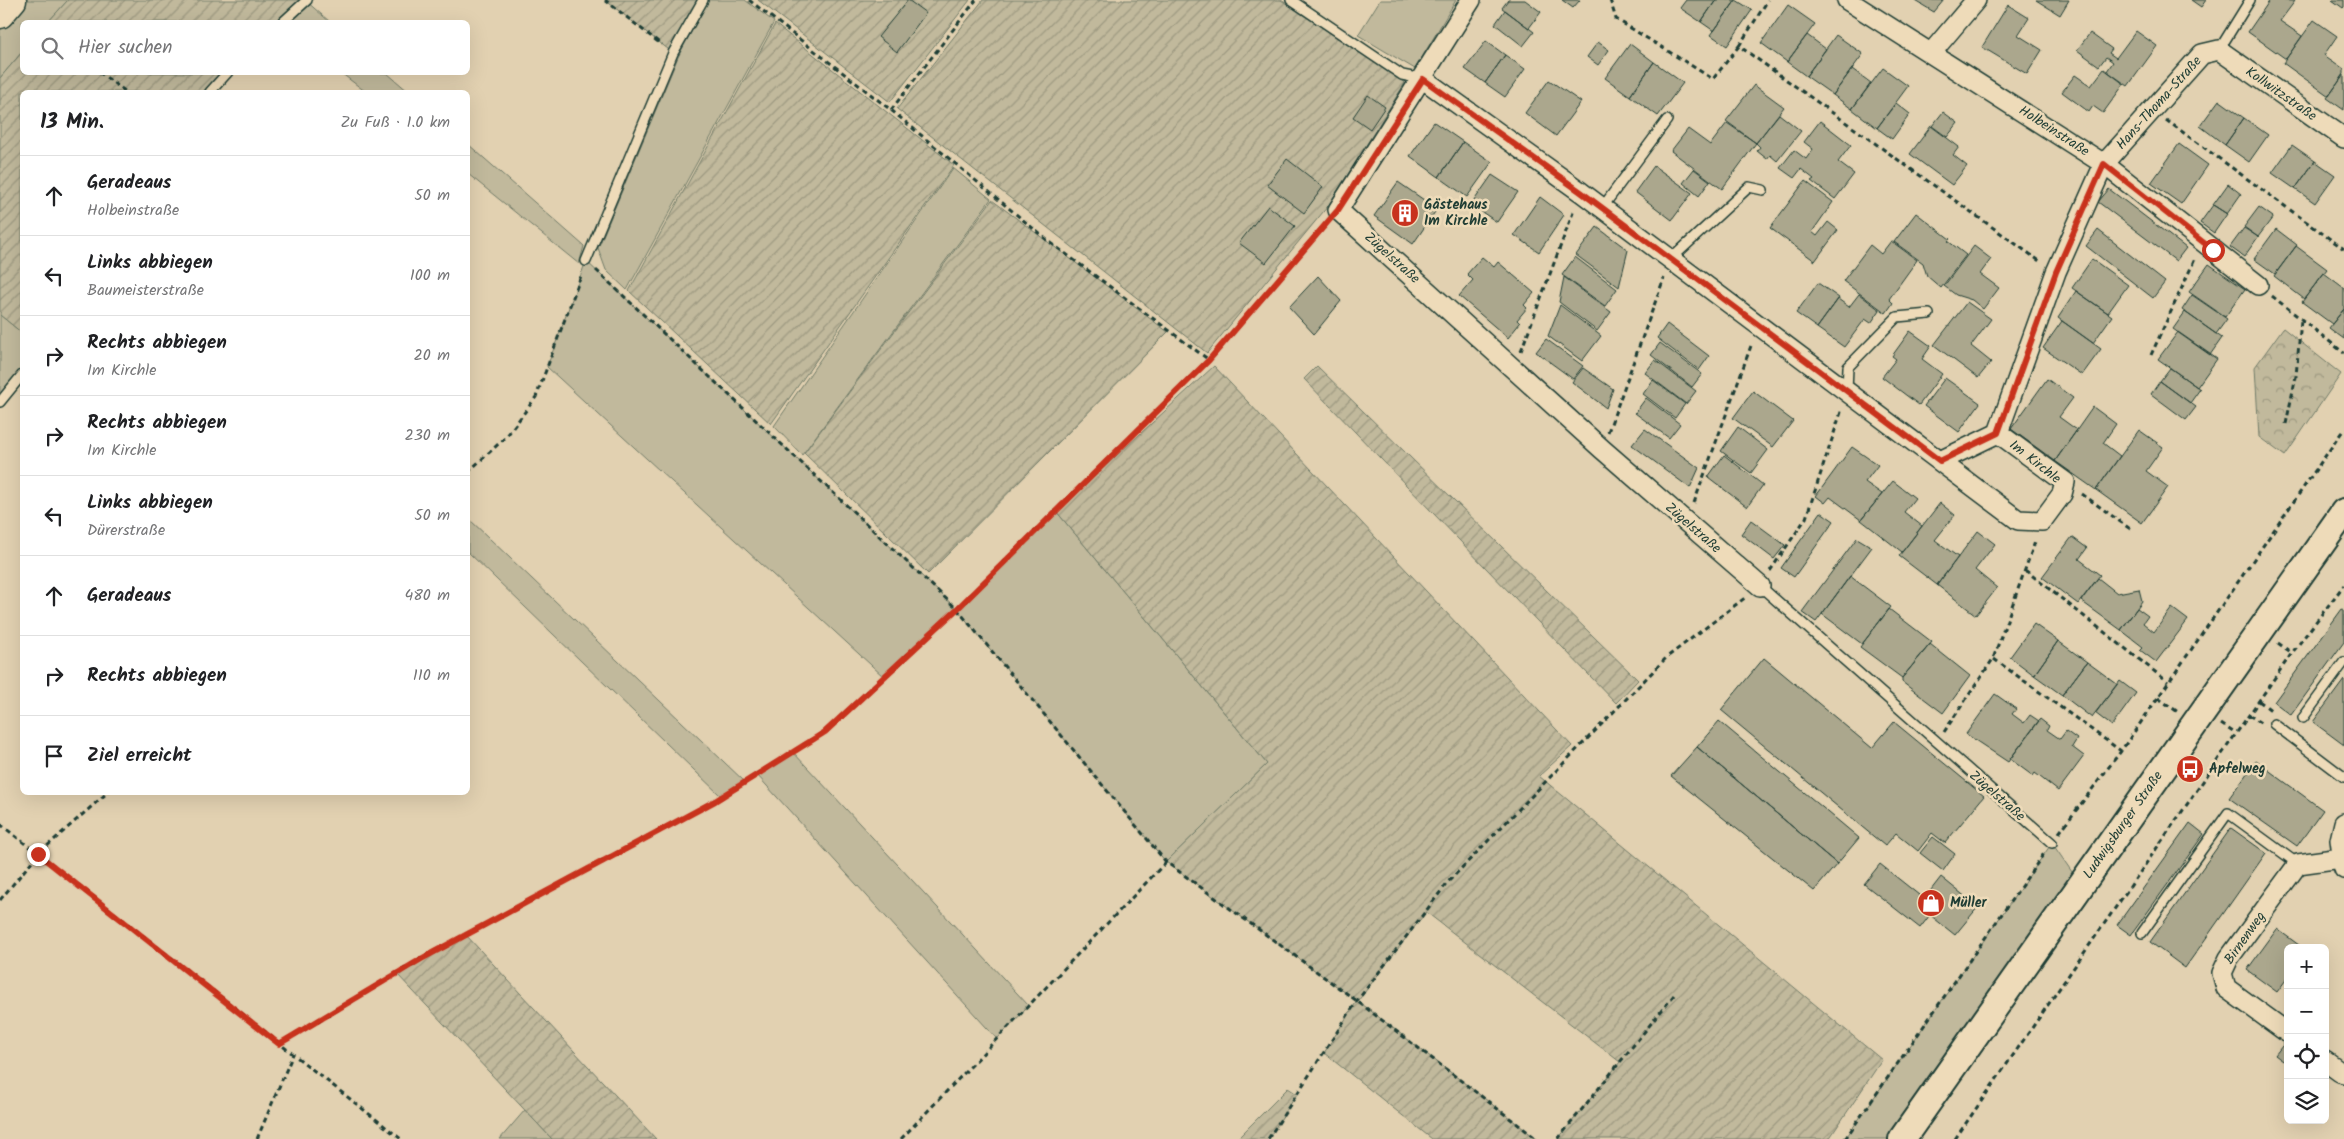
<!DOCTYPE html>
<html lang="de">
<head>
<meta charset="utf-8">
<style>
	:root { --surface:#fff; --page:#f6f6f6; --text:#202124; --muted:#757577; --line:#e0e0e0 }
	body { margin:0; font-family:Kalam,sans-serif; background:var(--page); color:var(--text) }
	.controls { position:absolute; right:15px; bottom:15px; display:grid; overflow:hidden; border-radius:8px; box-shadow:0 5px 20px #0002 }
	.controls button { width:45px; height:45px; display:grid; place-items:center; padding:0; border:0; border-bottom:1px solid var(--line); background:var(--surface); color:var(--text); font:25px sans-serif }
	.stop { position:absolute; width:15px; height:15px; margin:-11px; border:4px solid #c8321e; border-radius:50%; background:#fff }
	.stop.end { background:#c8321e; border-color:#fff; box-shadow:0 1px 5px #0008 }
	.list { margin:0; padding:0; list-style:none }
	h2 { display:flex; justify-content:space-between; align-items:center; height:65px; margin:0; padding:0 20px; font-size:21px }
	h2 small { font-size:16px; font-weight:400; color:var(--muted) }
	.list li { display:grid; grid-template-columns:32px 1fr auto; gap:15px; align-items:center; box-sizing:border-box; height:80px; padding:0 20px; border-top:1px solid var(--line) }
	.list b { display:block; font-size:19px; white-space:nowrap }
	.list p { margin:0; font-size:16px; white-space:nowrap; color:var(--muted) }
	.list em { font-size:16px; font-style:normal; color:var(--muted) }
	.icon { flex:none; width:28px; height:28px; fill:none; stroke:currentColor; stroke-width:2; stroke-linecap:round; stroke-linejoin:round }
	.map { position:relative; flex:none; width:2344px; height:1139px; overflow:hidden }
	.search { position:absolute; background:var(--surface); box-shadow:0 5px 20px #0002; left:20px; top:20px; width:450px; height:55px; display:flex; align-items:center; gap:12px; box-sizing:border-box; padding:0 18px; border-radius:8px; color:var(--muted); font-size:19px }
	.panel { position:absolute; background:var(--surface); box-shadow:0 5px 20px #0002; left:20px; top:90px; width:450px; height:705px; border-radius:8px }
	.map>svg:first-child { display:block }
	.grass { fill:#c1b99c; stroke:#707b68 }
	.park { fill:url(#park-crowns); stroke:#707b68 }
	.garden { fill:url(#garden-furrows); stroke:#707b68 }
	.building { fill:#aba78d; stroke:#1f3d34 }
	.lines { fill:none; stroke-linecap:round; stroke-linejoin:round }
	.lane-casing { stroke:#1f3d34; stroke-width:12 }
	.street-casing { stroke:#1f3d34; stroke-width:22 }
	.secondary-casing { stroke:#1f3d34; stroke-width:30 }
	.highway-casing { stroke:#1f3d34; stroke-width:31 }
	.path { stroke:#1f3d34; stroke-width:3; stroke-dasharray:5 4; stroke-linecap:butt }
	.lane { stroke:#eedbb9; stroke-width:9 }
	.street { stroke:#eedbb9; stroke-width:19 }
	.secondary { stroke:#eedbb9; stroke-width:26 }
	.highway { stroke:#eedbb9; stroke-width:28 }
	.route { stroke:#c8321e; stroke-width:6 }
	.labels { text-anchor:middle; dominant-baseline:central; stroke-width:5; stroke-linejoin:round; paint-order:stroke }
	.street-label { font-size:14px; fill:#1f3d34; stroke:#eedbb9 }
	.poi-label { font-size:14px; font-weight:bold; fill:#1f3d34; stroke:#eedbb9; text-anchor:start }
</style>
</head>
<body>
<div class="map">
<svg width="2344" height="1139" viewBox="0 0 2344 1139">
	<defs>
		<pattern id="park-crowns" width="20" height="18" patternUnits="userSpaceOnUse" patternTransform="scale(1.25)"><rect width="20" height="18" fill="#c1b99c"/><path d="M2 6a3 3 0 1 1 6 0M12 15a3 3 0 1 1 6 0" fill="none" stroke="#9c9880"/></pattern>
		<pattern id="garden-furrows" width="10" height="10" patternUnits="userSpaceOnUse" patternTransform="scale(1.25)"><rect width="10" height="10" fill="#c1b99c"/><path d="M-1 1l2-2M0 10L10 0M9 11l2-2" fill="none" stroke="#9c9880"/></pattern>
	</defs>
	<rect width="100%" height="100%" fill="#e2d1b1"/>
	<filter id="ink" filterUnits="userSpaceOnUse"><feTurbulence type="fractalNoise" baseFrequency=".02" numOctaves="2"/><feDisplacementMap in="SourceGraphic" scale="10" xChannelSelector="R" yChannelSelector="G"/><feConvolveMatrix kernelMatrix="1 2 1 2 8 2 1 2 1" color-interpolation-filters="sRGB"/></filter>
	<g filter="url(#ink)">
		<path class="grass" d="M12,0H68L48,22H22V52L0,78V14Z
			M708,0H745L774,22L627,290L606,270L598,248L678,57Z
			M1380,0H1456L1415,69L1358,35Z
			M306,1L330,22H283Z
			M341,73H387L409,92H366Z
			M468,144L584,246L579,264L468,174Z
			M953,168L991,199L802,455L774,426Z
			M586,261L957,609L1056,511L1267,764L1166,862L957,609L884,677L547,367Z
			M0,315L22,333V375L5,396L0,392Z
			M468,518L745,782L722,797L468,552Z
			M793,752L1029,1006L997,1039L757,775Z
			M2052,843L2081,885L1902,1139H1845Z
			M525,1110L552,1139H500Z"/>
		<path class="park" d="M2283,328L2341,374L2285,456L2259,437L2255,367Z"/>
		<path class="garden" d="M68,0H307L283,22H48Z
			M605,0H703L673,53Z
			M758,0H970L890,102Z
			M983,0H1281L1405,83L1328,206L1207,353L897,109Z
			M775,24L954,165L771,424L629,291Z
			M22,52V72L228,73L210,92H22V333L0,315V78Z
			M992,200L1168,332L928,574L804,453Z
			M1214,366L1572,746L1539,776L1882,1060L1829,1139H1558L1620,1062L1426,912L1358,1001L1537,1139H1432L1324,1053L1357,1001L1166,862L1267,764L1056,511Z
			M1317,366L1638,680L1616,703L1304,379Z
			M466,935L656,1139H552L397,974Z
			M1288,1088L1297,1094L1268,1139H1237Z"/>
		<path class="building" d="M908,0L926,13L897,52L878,37Z
			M1508,0H1525L1541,12L1529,28L1502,8Z
			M1562,0H1580L1573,8Z
			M1686,0H1716L1701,22L1680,8Z
			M1716,0H1736L1714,31L1701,22Z
			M1736,0L1752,10L1727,46L1711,35Z
			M1914,0H1944L1934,12Z
			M2036,0H2069L2060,15Z
			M2191,0H2206L2201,7Z
			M2270,0L2295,1L2280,21L2302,36L2286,59L2248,32Z
			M2332,0H2344V7L2343,8Z
			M1788,5L1815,24L1787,62L1761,43Z
			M2008,5L2029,18L2018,35L2042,50L2027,74L1982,47Z
			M1505,10L1534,32L1523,46L1495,24Z
			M2314,20L2337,36L2324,55L2344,69V74L2329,96L2283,63Z
			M2136,31L2157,46L2128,86L2107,71L2113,62L2106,57L2099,66L2077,50L2090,33L2112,49L2109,53L2116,58Z
			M1807,35L1826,49L1806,76L1787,62Z
			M1836,35L1863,54L1833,95L1806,76Z
			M1486,41L1505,55L1485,83L1465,69Z
			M1598,42L1609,50L1598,65L1587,57Z
			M1630,44L1654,62L1630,96L1605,78Z
			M1505,55L1525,69L1505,97L1485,83Z
			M1654,62L1683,83L1658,116L1630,96Z
			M1883,68L1908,86L1877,128L1852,109Z
			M1852,69L1871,83L1852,109L1833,95Z
			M2104,69L2124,84L2103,113L2093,106L2089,112L2062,92L2075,75L2091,86Z
			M2344,75V110L2327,98Z
			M1549,80L1581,102L1556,136L1525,113Z
			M1754,85L1784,107L1756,143L1726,121Z
			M1368,95L1385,107L1370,129L1353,117Z
			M2219,100L2244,118L2225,145L2200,126Z
			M1896,103L1910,114L1892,139L1877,128Z
			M1943,112L1958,123L1947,137L1932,126Z
			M1779,114L1801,131L1777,161L1770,155L1767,159L1757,151L1760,147L1756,143Z
			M2244,118L2268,135L2249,162L2225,145Z
			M1820,121L1851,145L1838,162L1854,174L1835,199L1811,181L1814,179L1801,169L1794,178L1780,168L1794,150L1806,159L1813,149L1804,142Z
			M1434,122L1463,142L1439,177L1410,156Z
			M1727,123L1756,143L1722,189L1671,151L1688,129L1710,145Z
			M1931,126L1959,147L1953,155L1967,166L1952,185L1910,154Z
			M1463,142L1492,162L1467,197L1439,177Z
			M2179,144L2208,165L2181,204L2151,183Z
			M2292,145L2315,161L2295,189L2272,173Z
			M1287,159L1323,187L1304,213L1267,185Z
			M2315,161L2335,175L2315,203L2295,189Z
			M1654,166L1692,193L1672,220L1635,192Z
			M1694,169L1710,181L1699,196L1683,183Z
			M1492,175L1518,192L1497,222L1471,205Z
			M1805,181L1833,202L1812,232L1817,236L1828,222L1838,230L1815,261L1770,228Z
			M1398,182L1437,209L1413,244L1374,216Z
			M2228,184L2241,194L2227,214L2213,205Z
			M2109,189L2186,248L2176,261L2098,202Z
			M1540,197L1564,215L1539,252L1514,235Z
			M2213,205L2227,214L2214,233L2200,223Z
			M1268,206L1295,226L1266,263L1239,243Z
			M2259,207L2273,217L2258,237L2244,227Z
			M1916,213L1950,239L1948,241L1966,255L1941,288L1927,276L1923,263L1894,242Z
			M1597,227L1628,250L1619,287L1576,255Z
			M2244,228L2258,237L2244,257L2230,247Z
			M2276,229L2297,245L2275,274L2254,259Z
			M2098,230L2165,282L2153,298L2086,246Z
			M1891,241L1917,260L1889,299L1893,303L1886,313L1843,281L1870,245L1881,254Z
			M1974,246L1991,259L1980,274L1999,288L1983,309L1972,300L1956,295L1944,286Z
			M2296,246L2327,269L2304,299L2274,276Z
			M1482,257L1494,267L1498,262L1534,293L1524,305L1527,308L1517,320L1520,323L1508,338L1459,296L1473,280L1467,274Z
			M1575,257L1617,289L1605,306L1562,275Z
			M2092,259L2128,285L2108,313L2072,288Z
			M2209,264L2245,289L2225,317L2189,292Z
			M2324,273L2344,288V309L2332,324L2302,302Z
			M1318,276L1341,301L1314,334L1289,307Z
			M1564,277L1611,312L1597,331L1559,302Z
			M1818,283L1839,298L1817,328L1796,313Z
			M2076,291L2112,316L2093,343L2058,318Z
			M1859,294L1880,310L1871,323L1865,319L1844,347L1817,328L1838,299L1849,307Z
			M2192,295L2227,319L2216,334L2182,310Z
			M1967,302L1991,319L1971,346L1991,362L1978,378L1934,345Z
			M1560,305L1601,336L1582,361L1548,336Z
			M2344,309V339L2329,328Z
			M2185,312L2222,338L2210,355L2173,329Z
			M2062,321L2101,349L2082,375L2043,348Z
			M1667,324L1709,356L1699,370L1657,338Z
			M1910,331L1931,346L1922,359L1942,374L1919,405L1882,377L1896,359L1892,356Z
			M2178,332L2217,359L2197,387L2158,359Z
			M1546,339L1583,366L1573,379L1536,352Z
			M1660,343L1702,374L1692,387L1651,355Z
			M1655,360L1696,391L1686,404L1645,373Z
			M1583,368L1613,389L1606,408L1572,382Z
			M2170,368L2200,389L2190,403L2160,381Z
			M1945,378L1980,403L1959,432L1924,406Z
			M2047,379L2073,398L2059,417L2077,430L2055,461L2011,429Z
			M1653,380L1685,404L1675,418L1643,394Z
			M2160,381L2196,407L2186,420L2151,394Z
			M1753,391L1793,421L1773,447L1733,418Z
			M1646,398L1680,424L1669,438L1635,413Z
			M2093,407L2116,424L2103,443L2120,456L2096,490L2055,461Z
			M1738,427L1768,450L1751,473L1721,451Z
			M1645,429L1699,468L1690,488L1632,445Z
			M2139,430L2163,447L2146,471L2168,487L2142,523L2096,490Z
			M1852,447L1878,465L1865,482L1882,494L1861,520L1830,497L1825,503L1816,496Z
			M1724,455L1763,485L1747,507L1708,477Z
			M1893,481L1915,498L1904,512L1922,526L1902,552L1861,520Z
			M1940,503L1955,515L1935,540L1958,557L1937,585L1899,556Z
			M1821,512L1834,521L1794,577L1781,568Z
			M1751,520L1785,545L1774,559L1741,534Z
			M1978,531L1995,544L1975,570L1997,588L1976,615L1937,585Z
			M2072,537L2087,548L2079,559L2100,575L2078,604L2042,577Z
			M1857,538L1872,547L1816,622L1802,612Z
			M1850,576L1891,607L1862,644L1822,614Z
			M2098,578L2117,593L2139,589L2142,601L2121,630L2081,601Z
			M2137,608L2148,616L2143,623L2154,632L2172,608L2188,620L2156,662L2140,650L2143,647L2121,630Z
			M1889,609L1932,642L1902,678L1860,647Z
			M2342,609L2344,610V642L2291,715L2274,702Z
			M2034,624L2058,641L2034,675L2010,657Z
			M2058,641L2087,662L2062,695L2034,675Z
			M1930,644L1970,676L1943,713L1902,682V678Z
			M1764,658L1872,748L1894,722L1984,796L1945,843L1932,833L1918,851L1896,833L1885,846L1721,710Z
			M2087,662L2117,684L2092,718L2062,695Z
			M2344,680V745L2313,722Z
			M2120,681L2136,693L2112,726L2095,713Z
			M1995,694L2016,709L2012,714L2024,723L2030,715L2039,721L2008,762L1966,734Z
			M2040,719L2049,726L2047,730L2060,739L2066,731L2077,739L2072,747L2084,756L2058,791L2035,773L2033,776L2010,759Z
			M1719,721L1859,838L1837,864L1697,747Z
			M1697,747L1837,864L1814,891L1671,776Z
			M2256,761L2323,810L2297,846L2229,798Z
			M2190,823L2204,834L2131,935L2117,925Z
			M2231,828L2266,853L2185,968L2150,942Z
			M1933,837L1955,854L1943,871L1920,853Z
			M1880,864L1924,899L1941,877L1978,907L1955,935L1930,915L1920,928L1864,884Z
			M2277,929L2303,948H2288V977L2277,992L2247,970Z
			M2286,1041L2288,1055L2283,1061L2275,1055Z"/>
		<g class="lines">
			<g class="lane-casing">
				<path id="lane" d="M1291,0L1402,75L1422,79
					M283,22L307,0
					M2219,50L2250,0
					M210,92L228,72
					M1602,208L1667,120
					M1671,259L1749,187L1763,190
					M586,261L673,53L703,0
					M1847,391L1848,367L1897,317L1929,314
					M0,402L22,375
					M1760,586L2052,843
					M2303,718L2344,662
					M2274,724L2344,777
					M2142,933L2228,813L2298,864"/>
			</g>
			<g class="street-casing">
				<path id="street" d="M1471,0L1338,210L1602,449L1760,586
					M1847,0L2104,164L2258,285
					M1932,52L1976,0
					M1423,79L1581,192L2018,520L2042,521L2062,494L2065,482L1998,433L1940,461
					M1998,433L2056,272L2104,164L2202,54L2219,50L2344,138
					M2344,869L2340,840L2344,823
					M2288,1033L2226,988L2222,973L2229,958L2298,864L2341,858
					M2325,1061L2340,1072L2344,1073"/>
			</g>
			<g class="secondary-casing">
				<path id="secondary" d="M1902,1139L2344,512"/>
			</g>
			<g class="highway-casing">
				<path id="highway" d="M0,14L12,0"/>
			</g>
			<path class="path" d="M605,0L662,45
				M749,0L891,110L1047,240L1209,360
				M1610,0L1616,19L1713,79L1739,46L2041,262
				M1739,46L1768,0
				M99,72L126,92
				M891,110L976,0
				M2166,120L2344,249
				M596,270L957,609L1166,862L1357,1001L1537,1139
				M2272,296L2344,353
				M1521,351L1574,210
				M2151,355L2195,259
				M2286,424L2296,376L2301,320
				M1608,432L1664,278
				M468,472L506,437L536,397L582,273
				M2082,494L2133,531
				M1694,503L1752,343
				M2025,570L2168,682
				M1770,571L1806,518L1842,409
				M2278,643L2292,653
				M1994,659L2121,751
				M2158,698L2178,712
				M2259,701L2272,711
				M2249,715L2262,724
				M2221,724L2236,734
				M1944,732L1993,659L2036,539
				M0,824L401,1139
				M2059,833L2121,751L2344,429
				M0,900L38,854L108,792
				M279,1044L423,958L715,801L825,732L957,609L1209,360L1326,224
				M257,1139L293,1054
				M901,1139L1166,862
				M1268,1139L1357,1001L1448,882L1667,657L1746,597
				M1558,1139L1674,995
				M1845,1139L2045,852
				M1955,1139L2292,653L2344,585"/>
			<use href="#lane" class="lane"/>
			<use href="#street" class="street"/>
			<use href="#secondary" class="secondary"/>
			<use href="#highway" class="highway"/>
		</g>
	</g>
	<g class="lines" filter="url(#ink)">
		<path class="route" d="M38,854L279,1044L423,958L715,801L825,732L957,609L1209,360L1338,210L1423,79L1581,192L1940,461L1998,433L2056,272L2104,164L2213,250"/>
	</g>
	<defs>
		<g id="building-disc" transform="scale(1.4375)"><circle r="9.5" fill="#c8321e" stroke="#eedbb9"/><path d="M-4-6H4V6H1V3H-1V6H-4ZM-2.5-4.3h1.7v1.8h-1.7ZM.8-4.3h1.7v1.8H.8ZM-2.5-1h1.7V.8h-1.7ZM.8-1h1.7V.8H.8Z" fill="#fff"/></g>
		<g id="bus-disc" transform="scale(1.4375)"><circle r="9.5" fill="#c8321e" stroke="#eedbb9"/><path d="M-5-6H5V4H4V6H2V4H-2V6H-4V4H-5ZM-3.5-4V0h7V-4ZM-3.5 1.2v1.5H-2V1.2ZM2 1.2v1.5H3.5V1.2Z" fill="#fff"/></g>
		<g id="shop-disc" transform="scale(1.4375)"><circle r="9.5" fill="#c8321e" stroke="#eedbb9"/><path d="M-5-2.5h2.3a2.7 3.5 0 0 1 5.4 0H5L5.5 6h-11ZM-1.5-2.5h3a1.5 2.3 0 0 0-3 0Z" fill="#fff"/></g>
	</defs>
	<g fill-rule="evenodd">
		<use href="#building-disc" x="1405" y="213"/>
		<use href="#bus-disc" x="2190" y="769"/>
		<use href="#shop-disc" x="1931" y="903"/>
	</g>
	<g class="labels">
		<g class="street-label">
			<text transform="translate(2281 94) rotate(35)">Kollwitzstraße</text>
			<text transform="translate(2159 103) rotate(-48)">Hans-Thoma-Straße</text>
			<text transform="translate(2054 131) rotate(33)">Holbeinstraße</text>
			<text transform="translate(1392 258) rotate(42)">Zügelstraße</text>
			<text transform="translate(2035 462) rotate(38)">Im Kirchle</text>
			<text transform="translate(1693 528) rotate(41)">Zügelstraße</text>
			<text transform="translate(1997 796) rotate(41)">Zügelstraße</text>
			<text transform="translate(2123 825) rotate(-55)">Ludwigsburger Straße</text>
			<text transform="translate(2245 938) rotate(-55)">Birnenweg</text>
		</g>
		<g class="poi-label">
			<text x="1424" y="205">Gästehaus<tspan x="1424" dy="16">Im Kirchle</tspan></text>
			<text x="2209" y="769">Apfelweg</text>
			<text x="1950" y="903">Müller</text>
		</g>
	</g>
</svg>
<div class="controls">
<button>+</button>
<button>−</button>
<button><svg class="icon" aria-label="locate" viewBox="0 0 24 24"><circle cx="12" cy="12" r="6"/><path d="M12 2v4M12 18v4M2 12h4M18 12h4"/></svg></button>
<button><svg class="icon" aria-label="layers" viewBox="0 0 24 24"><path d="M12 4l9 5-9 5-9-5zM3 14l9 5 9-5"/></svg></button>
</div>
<div class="stop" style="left:2213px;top:250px"></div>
<div class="stop end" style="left:38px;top:854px"></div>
<div class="search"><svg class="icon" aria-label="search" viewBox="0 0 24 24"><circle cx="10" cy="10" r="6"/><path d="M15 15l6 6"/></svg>Hier suchen</div>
<section class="panel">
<h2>13 Min.<small>Zu Fuß · 1.0 km</small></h2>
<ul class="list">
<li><svg class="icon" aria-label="ahead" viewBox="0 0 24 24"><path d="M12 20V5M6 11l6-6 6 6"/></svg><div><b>Geradeaus</b><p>Holbeinstraße</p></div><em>50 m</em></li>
<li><svg class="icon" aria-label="left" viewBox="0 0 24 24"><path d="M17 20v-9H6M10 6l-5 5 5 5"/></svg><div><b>Links abbiegen</b><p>Baumeisterstraße</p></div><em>100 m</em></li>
<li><svg class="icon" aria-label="right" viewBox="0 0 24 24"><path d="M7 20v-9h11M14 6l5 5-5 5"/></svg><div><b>Rechts abbiegen</b><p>Im Kirchle</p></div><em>20 m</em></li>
<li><svg class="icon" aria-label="right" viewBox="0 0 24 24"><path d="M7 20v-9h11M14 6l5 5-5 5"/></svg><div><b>Rechts abbiegen</b><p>Im Kirchle</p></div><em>230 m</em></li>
<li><svg class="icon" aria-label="left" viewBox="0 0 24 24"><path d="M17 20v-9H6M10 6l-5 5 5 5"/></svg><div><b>Links abbiegen</b><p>Dürerstraße</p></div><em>50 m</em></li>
<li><svg class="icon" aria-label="ahead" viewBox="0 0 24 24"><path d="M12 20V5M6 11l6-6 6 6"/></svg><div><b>Geradeaus</b></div><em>480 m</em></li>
<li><svg class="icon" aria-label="right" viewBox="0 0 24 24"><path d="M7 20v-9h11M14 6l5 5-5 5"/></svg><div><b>Rechts abbiegen</b></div><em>110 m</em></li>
<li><svg class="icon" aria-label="arrive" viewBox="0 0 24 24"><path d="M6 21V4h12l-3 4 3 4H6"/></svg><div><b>Ziel erreicht</b></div></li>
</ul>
</section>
</div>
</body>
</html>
